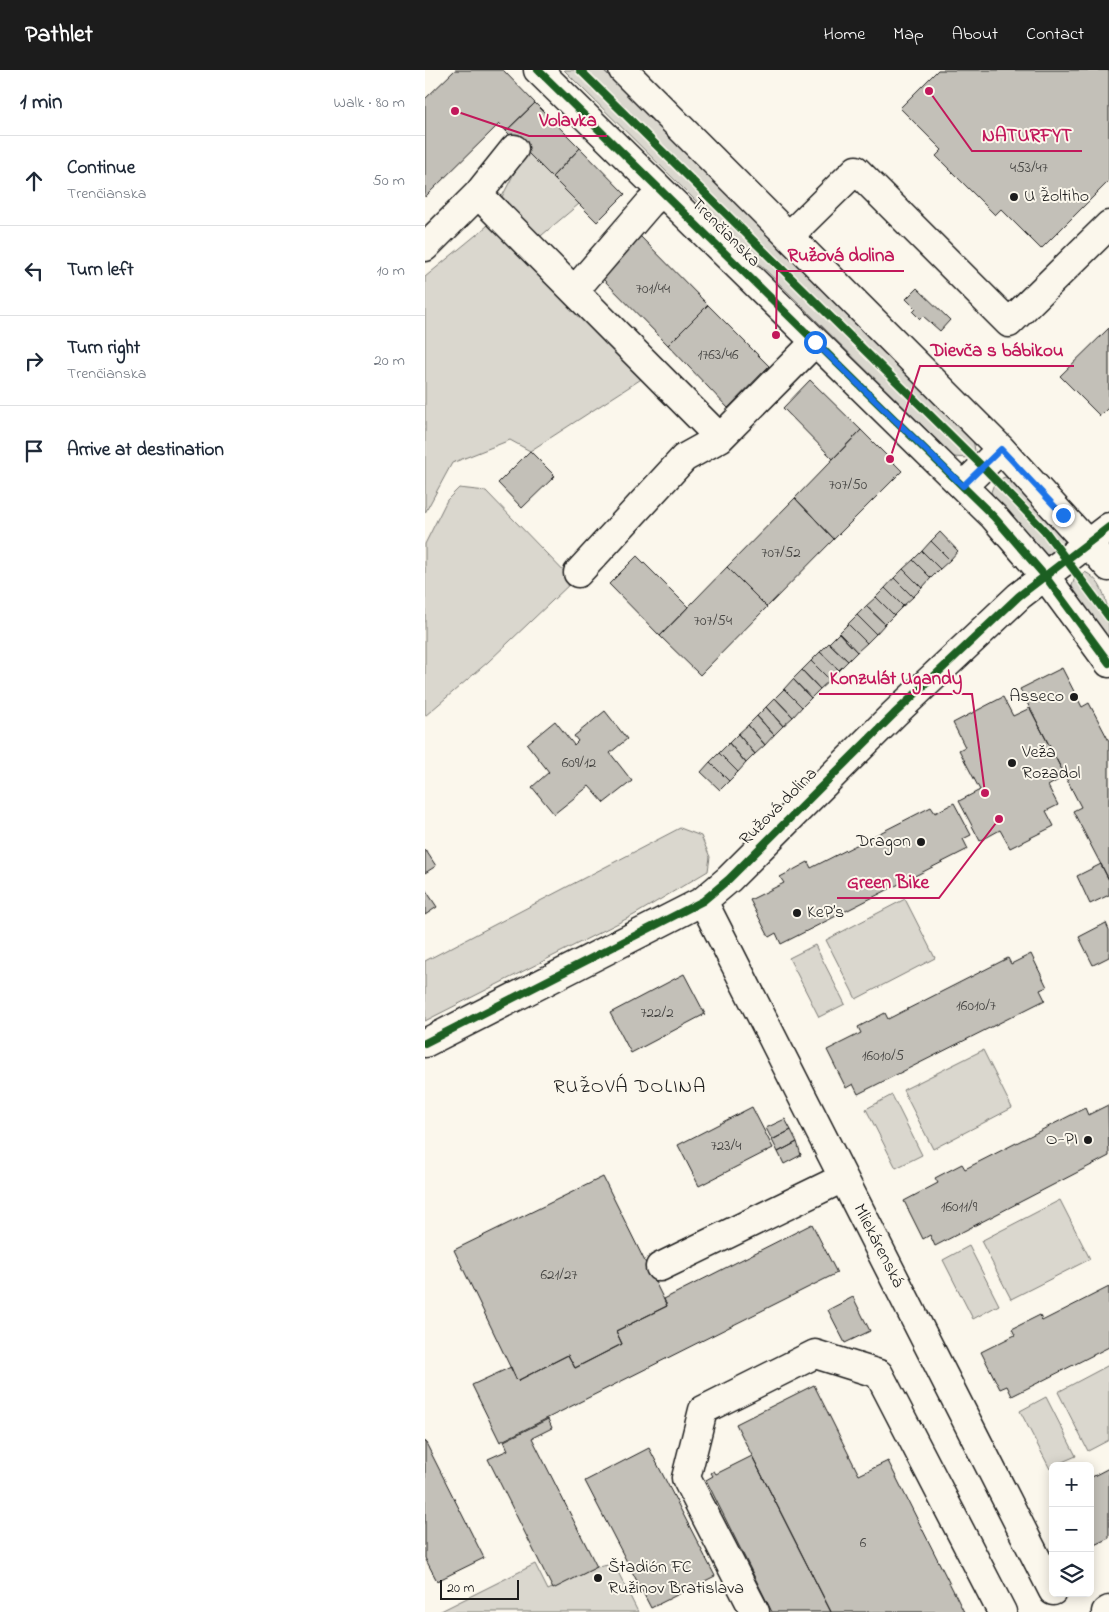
<!DOCTYPE html>
<html lang="en">
<head>
<meta charset="utf-8">
<style>
	:root { --surface:#fff; --page:#f6f6f7; --text:#1f2937; --muted:#747a83; --line:#e0e1e3; --accent:#1c1c1c }
	body { margin:0; font-family:"Indie Flower",sans-serif; background:var(--page); color:var(--text) }
	.controls { position:absolute; right:15px; bottom:15px; display:grid; overflow:hidden; border-radius:8px; box-shadow:0 2px 12px #0003 }
	.controls button { width:45px; height:45px; display:grid; place-items:center; padding:0; border:0; border-bottom:1px solid var(--line); background:var(--surface); color:var(--text); font:25px sans-serif }
	.scale { position:absolute; left:15px; bottom:12px; width:79px; box-sizing:border-box; padding-left:5px; border:2px solid #1c1c1c; border-top:0; font-size:14px; line-height:18px; white-space:nowrap; color:#1c1c1c; -webkit-text-stroke:4px #fbf7ec; paint-order:stroke }
	.stop { position:absolute; width:15px; height:15px; margin:-11px; border:4px solid #1a73e8; border-radius:50%; background:#fff }
	.stop.end { background:#1a73e8; border-color:#fff; box-shadow:0 1px 5px #0008 }
	.list { margin:0; padding:0; list-style:none }
	h2 { display:flex; justify-content:space-between; align-items:center; height:65px; margin:0; padding:0 20px; font-size:21px }
	h2 small { font-size:16px; font-weight:400; color:var(--muted) }
	.list li { display:grid; grid-template-columns:32px 1fr auto; gap:15px; align-items:center; box-sizing:border-box; height:90px; padding:0 20px; border-top:1px solid var(--line) }
	.list b { display:block; font-size:19px; white-space:nowrap }
	.list p { margin:0; font-size:16px; white-space:nowrap; color:var(--muted) }
	.list em { font-size:16px; font-style:normal; color:var(--muted) }
	.icon { flex:none; width:28px; height:28px; fill:none; stroke:currentColor; stroke-width:2; stroke-linecap:round; stroke-linejoin:round }
	.map { position:relative; flex:none; width:684px; height:1542px; overflow:hidden }
	header { display:flex; align-items:center; gap:30px; box-sizing:border-box; height:70px; padding:0 25px; background:var(--accent); color:#fff }
	header strong { font-size:24px }
	nav { display:flex; gap:28px; margin-inline-start:auto; font-size:18px }
	main { display:flex }
	aside { flex:1; background:var(--surface) }
	.map>svg:first-child { display:block }
	.green { fill:#dad7ce; stroke:#7b7a75 }
	.building { fill:#c3c0b8; stroke:#1c1c1c }
	.lines { fill:none; stroke-linecap:round; stroke-linejoin:round }
	.minor-casing { stroke:#1c1c1c; stroke-width:31 }
	.minor { stroke:#fbf7ec; stroke-width:28 }
	.cycleway-casing { stroke:#fbf7ec; stroke-width:11 }
	.cycleway { stroke:#1b5e20; stroke-width:8 }
	.route { stroke:#1a73e8; stroke-width:6 }
	.poi-dot { fill:#1c1c1c; stroke:#fbf7ec; stroke-width:2 }
	.labels { text-anchor:middle; dominant-baseline:central; stroke-width:4; stroke-linejoin:round; paint-order:stroke }
	.number-label { font-size:15px; fill:#464543 }
	.poi-label { font-size:18px; fill:#1c1c1c; stroke:#fbf7ec; text-anchor:start }
	.street-label { font-size:18px; fill:#1c1c1c; stroke:#fbf7ec }
	.quarter-label { font-size:20px; letter-spacing:1px; fill:#1c1c1c; stroke:#fbf7ec }
	.leader { fill:none; stroke:#c2185b; stroke-width:2 }
	.callout-dot { fill:#c2185b; stroke:#fbf7ec; stroke-width:2 }
	.callout-label { font-size:19px; text-anchor:middle; font-weight:bold; fill:#c2185b; stroke:#fbf7ec; stroke-width:4; stroke-linejoin:round; paint-order:stroke }
</style>
</head>
<body>
<header>
<strong>Pathlet</strong>
<nav><a>Home</a><a>Map</a><a>About</a><a>Contact</a></nav>
</header>
<main>
<aside>
<h2>1 min<small>Walk · 80 m</small></h2>
<ul class="list">
<li><svg class="icon" aria-label="ahead" viewBox="0 0 24 24"><path d="M12 20V5M6 11l6-6 6 6"/></svg><div><b>Continue</b><p>Trenčianska</p></div><em>50 m</em></li>
<li><svg class="icon" aria-label="left" viewBox="0 0 24 24"><path d="M17 20v-9H6M10 6l-5 5 5 5"/></svg><div><b>Turn left</b></div><em>10 m</em></li>
<li><svg class="icon" aria-label="right" viewBox="0 0 24 24"><path d="M7 20v-9h11M14 6l5 5-5 5"/></svg><div><b>Turn right</b><p>Trenčianska</p></div><em>20 m</em></li>
<li><svg class="icon" aria-label="arrive" viewBox="0 0 24 24"><path d="M6 21V4h12l-3 4 3 4H6"/></svg><div><b>Arrive at destination</b></div></li>
</ul>
</aside>
<div class="map">
<svg width="684" height="1542" viewBox="0 0 684 1542">
	<rect width="100%" height="100%" fill="#fbf7ec"/>
	<filter id="ink" filterUnits="userSpaceOnUse"><feTurbulence type="fractalNoise" baseFrequency=".02" numOctaves="2"/><feDisplacementMap in="SourceGraphic" scale="10" xChannelSelector="R" yChannelSelector="G"/><feConvolveMatrix kernelMatrix="1 2 1 2 8 2 1 2 1" color-interpolation-filters="sRGB"/></filter>
	<g filter="url(#ink)">
		<path class="green" d="M139,0H178L548,368L550,381L543,388L529,387Z
			M101,80L154,134L98,181L221,306L105,381L85,370L27,393L0,443V207L62,156Z
			M580,407L591,413L639,467L640,478L634,485L624,486L615,481L573,434L566,422L570,411Z
			M34,418L61,421L148,511L63,592L0,646V474L22,430Z
			M660,502C684,514 684,546 684,573L649,525L647,516L650,507Z
			M255,758L276,766L285,787L283,801L209,845L0,951V891Z
			M480,829L510,888L431,929L401,870Z
			M390,875L420,934L394,947L364,888Z
			M558,980L587,1038L508,1079L478,1020Z
			M467,1025L497,1085L471,1098L441,1039Z
			M635,1130L665,1189L586,1229L556,1171Z
			M544,1176L574,1235L548,1249L518,1190Z
			M684,1295V1370L663,1381L633,1322Z
			M621,1327L651,1386L628,1396L625,1399L595,1341Z
			M110,1494L123,1520L172,1497L189,1494L213,1542H14Z"/>
		<path class="building" d="M30,0H78L110,33L81,61L74,54L0,127V29Z
			M513,0H684V111L616,179L576,139L570,145L511,86L517,80L475,38Z
			M110,33L155,78L127,107L81,61Z
			M155,78L200,124L172,152L127,107Z
			M213,164L283,235L243,275L173,204Z
			M492,218L525,250L515,261L498,246L495,249L488,242L491,239L481,229Z
			M283,235L344,296L303,338L243,275Z
			M684,258V337L675,346L635,306Z
			M385,310L436,360L408,389L358,338Z
			M436,360L477,401L409,469L370,428Z
			M105,381L130,406L97,438L73,413Z
			M370,428L409,469L342,537L302,497Z
			M515,462L533,481L525,490L506,471Z
			M506,471L525,490L515,499L497,481Z
			M497,481L515,499L506,508L488,490Z
			M212,486L263,537L235,566L184,514Z
			M488,490L506,508L497,518L478,499Z
			M302,497L342,537L275,605L235,566Z
			M478,499L497,518L488,527L469,508Z
			M469,508L488,527L478,536L460,518Z
			M460,518L478,536L469,545L451,527Z
			M451,527L469,545L460,554L441,536Z
			M441,536L460,554L451,564L432,545Z
			M432,545L451,564L442,573L423,554Z
			M423,554L442,573L432,582L414,563Z
			M414,563L432,582L423,591L404,573Z
			M404,573L423,591L414,600L395,582Z
			M395,582L414,600L405,610L386,591Z
			M386,591L405,610L395,619L377,600Z
			M637,598L657,637L664,633L684,671V810L648,741L656,737L595,619Z
			M377,600L395,619L386,628L368,609Z
			M368,609L386,628L377,637L359,619Z
			M359,619L377,637L368,647L350,628Z
			M578,627L588,646L605,638L640,706L623,716L633,735L621,741L629,756L585,778L575,760L555,771L534,731L555,720L534,680L540,677L528,653Z
			M350,628L368,647L358,656L341,637Z
			M341,637L358,656L349,665L332,646Z
			M180,641L202,669L185,683L207,711L179,733L164,716L129,744L107,717L124,702L102,674L130,651L149,675L153,671L149,666Z
			M332,646L349,665L340,675L323,655Z
			M323,655L340,675L330,684L313,664Z
			M313,664L330,684L321,693L304,673Z
			M304,673L321,693L313,702L294,683Z
			M294,683L313,702L304,711L285,692Z
			M285,692L304,711L295,720L276,702Z
			M529,733L546,765L538,769L543,779L356,874L351,863L344,867L325,830L359,813L355,807L383,792L386,798L506,737L510,743Z
			M0,779L11,796L0,803Z
			M676,794L684,810V825L665,834L652,806Z
			M0,819L12,837L0,845Z
			M681,853L684,860V887L668,895L654,867Z
			M606,884L622,917L615,920L620,930L433,1024L428,1014L421,1018L402,980L436,963L433,957L460,943L463,949L583,888L586,894Z
			M259,904L280,944L206,983L185,943Z
			M683,1035L684,1086L510,1176L505,1165L498,1169L479,1131L513,1113L510,1108L537,1094L540,1099L660,1038L663,1045Z
			M327,1037L348,1078L274,1116L253,1075Z
			M360,1049L366,1060L347,1070L341,1058Z
			M366,1060L372,1072L353,1082L347,1070Z
			M372,1072L376,1085L359,1094L353,1082Z
			M178,1107L242,1236L191,1261L197,1274L150,1298L143,1285L92,1311L29,1180Z
			M387,1154L412,1203L75,1372L47,1315L86,1297L92,1311L143,1285L150,1298L197,1274L191,1261L242,1236L239,1229Z
			M684,1217V1277L587,1326L582,1316L575,1319L556,1282L590,1265L587,1259L615,1245L617,1251Z
			M428,1227L445,1261L420,1273L403,1240Z
			M389,1315L434,1405L463,1391L539,1542H406L311,1354Z
			M123,1349L127,1358L107,1368L172,1497L128,1519L63,1389L83,1380L79,1371Z
			M0,1371L59,1488L12,1511L0,1488Z
			M224,1378L290,1506L226,1538L160,1411Z
			M327,1386L406,1542H347L281,1410L288,1406L286,1403L289,1401L291,1404Z
			M684,1398V1468L665,1477V1408Z"/>
		<g class="lines">
			<g class="minor-casing">
				<path id="minor" d="M113,0L569,447L620,506L684,593
					M198,0L576,379L684,497
					M53,124L89,79
					M365,165L431,100L584,253L684,155
					M0,177L53,124L295,368
					M150,220L224,134L237,122
					M538,416L576,379
					M153,503L259,388L295,368L390,272
					M278,831L628,1521
					M0,973L278,831L304,809L469,644L594,526L684,457
					M235,1197L418,1108
					M330,1542L261,1408L278,1340L390,1284L454,1304L577,1542
					M681,1542L684,1540"/>
			</g>
			<use href="#minor" class="minor"/>
			<g class="cycleway-casing">
				<path id="cycleway" d="M113,0L569,447L620,506L684,593
					M155,0L559,398L620,461L684,547
					M0,973L278,831L304,809L469,644L594,526L684,457"/>
			</g>
			<use href="#cycleway" class="cycleway"/>
		</g>
	</g>
	<g class="lines" filter="url(#ink)">
		<path class="route" d="M390,272L538,416L576,379L638,445"/>
	</g>
	<g class="poi-dot">
		<circle cx="589" cy="127" r="5"/>
		<circle cx="649" cy="627" r="5"/>
		<circle cx="587" cy="693" r="5"/>
		<circle cx="496" cy="772" r="5"/>
		<circle cx="372" cy="843" r="5"/>
		<circle cx="663" cy="1070" r="5"/>
		<circle cx="173" cy="1508" r="5"/>
	</g>
	<g class="labels">
		<g class="number-label">
			<text x="604" y="98">453/47</text>
			<text x="228" y="219">701/44</text>
			<text x="293" y="285">1763/46</text>
			<text x="423" y="415">707/50</text>
			<text x="356" y="483">707/52</text>
			<text x="288" y="551">707/54</text>
			<text x="154" y="693">609/12</text>
			<text x="551" y="936">16010/7</text>
			<text x="232" y="943">722/2</text>
			<text x="458" y="986">16010/5</text>
			<text x="301" y="1076">723/4</text>
			<text x="534" y="1137">16011/9</text>
			<text x="134" y="1205">621/27</text>
			<text x="438" y="1473">6</text>
		</g>
		<g class="poi-label">
			<text x="599" y="127">U Žoltiho</text>
			<text x="639" y="627" text-anchor="end">Asseco</text>
			<text x="597" y="683">Veža<tspan x="597" dy="21">Rozadol</tspan></text>
			<text x="486" y="772" text-anchor="end">Dragon</text>
			<text x="382" y="843">KeP’s</text>
			<text x="653" y="1070" text-anchor="end">O-PI</text>
			<text x="183" y="1498">Štadión FC<tspan x="183" dy="21">Ružinov Bratislava</tspan></text>
		</g>
		<g class="street-label">
			<text transform="translate(300 163) rotate(45)">Trenčianska</text>
			<text transform="translate(354 737) rotate(-45)">Ružová dolina</text>
			<text transform="translate(453 1176) rotate(63)">Mliekárenská</text>
		</g>
		<g class="quarter-label">
			<text x="205" y="1017">RUŽOVÁ DOLINA</text>
		</g>
	</g>
	<path class="leader" d="M30 41L104 66H182M504 21L547 81H657M351 265L352 201H479M465 389L495 296H649M560 723L547 624H394M574 749L514 828H412"/>
	<g class="callout-dot">
		<circle cx="30" cy="41" r="5"/>
		<circle cx="504" cy="21" r="5"/>
		<circle cx="351" cy="265" r="5"/>
		<circle cx="465" cy="389" r="5"/>
		<circle cx="560" cy="723" r="5"/>
		<circle cx="574" cy="749" r="5"/>
	</g>
	<g class="callout-label">
		<text x="143" y="56">Volavka</text>
		<text x="602" y="71">NATURFYT</text>
		<text x="416" y="191">Ružová dolina</text>
		<text x="572" y="286">Dievča s bábikou</text>
		<text x="471" y="614">Konzulát Ugandy</text>
		<text x="463" y="818">Green Bike</text>
	</g>
</svg>
<div class="controls">
<button>+</button>
<button>−</button>
<button><svg class="icon" aria-label="layers" viewBox="0 0 24 24"><path d="M12 4l9 5-9 5-9-5zM3 14l9 5 9-5"/></svg></button>
</div>
<div class="scale">20 m</div>
<div class="stop" style="left:390px;top:272px"></div>
<div class="stop end" style="left:638px;top:445px"></div>
</div>
</main>
</body>
</html>
